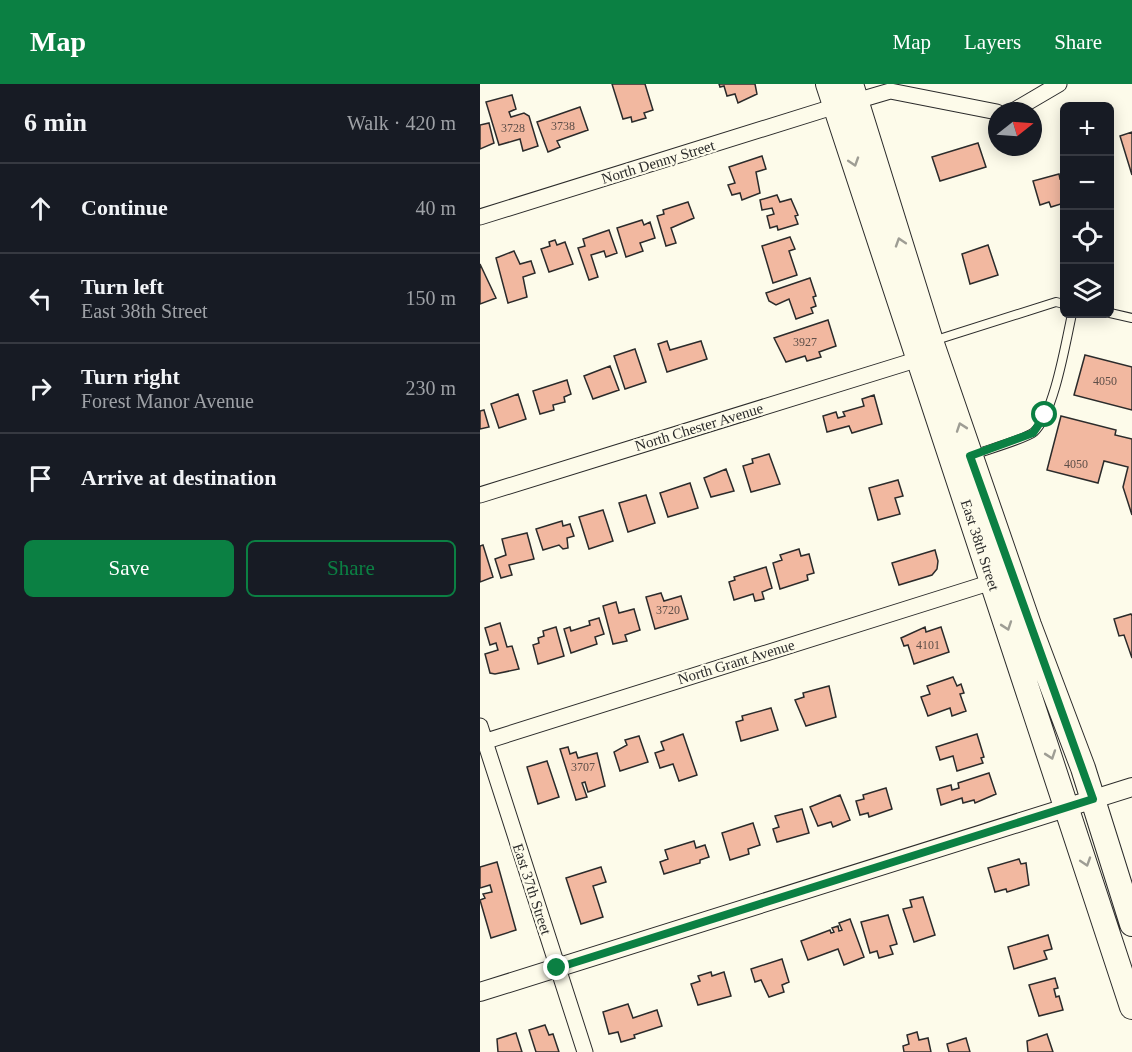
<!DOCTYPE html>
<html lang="en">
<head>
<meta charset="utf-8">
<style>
	:root { --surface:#171b24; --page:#20242c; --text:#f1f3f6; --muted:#9ea1a6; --line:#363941; --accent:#0b8043 }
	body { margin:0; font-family:Georgia,serif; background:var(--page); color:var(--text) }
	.controls { position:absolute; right:18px; top:18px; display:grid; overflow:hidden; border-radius:9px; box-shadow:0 3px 15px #0003 }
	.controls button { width:54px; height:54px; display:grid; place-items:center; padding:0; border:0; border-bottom:2px solid var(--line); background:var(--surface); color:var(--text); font:30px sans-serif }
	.compass { position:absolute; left:508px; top:18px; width:54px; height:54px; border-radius:50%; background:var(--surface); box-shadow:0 3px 15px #0003; rotate:73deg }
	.stop { position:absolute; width:18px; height:18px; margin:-14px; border:4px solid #0b8043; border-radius:50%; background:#fff }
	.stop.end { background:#0b8043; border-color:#fff; box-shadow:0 2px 6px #0008 }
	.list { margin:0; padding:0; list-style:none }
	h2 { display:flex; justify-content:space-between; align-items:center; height:78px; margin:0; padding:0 24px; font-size:26px }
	h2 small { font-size:20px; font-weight:400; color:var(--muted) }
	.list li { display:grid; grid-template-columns:39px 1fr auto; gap:18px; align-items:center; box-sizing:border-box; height:90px; padding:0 24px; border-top:2px solid var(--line) }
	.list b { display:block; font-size:22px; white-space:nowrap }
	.list p { margin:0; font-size:20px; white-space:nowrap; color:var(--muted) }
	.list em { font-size:20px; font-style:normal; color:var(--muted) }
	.actions { display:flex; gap:12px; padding:18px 24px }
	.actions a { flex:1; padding:14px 0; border:2px solid var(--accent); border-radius:9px; text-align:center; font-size:21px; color:var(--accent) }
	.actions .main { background:var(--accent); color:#fff }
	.icon { flex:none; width:33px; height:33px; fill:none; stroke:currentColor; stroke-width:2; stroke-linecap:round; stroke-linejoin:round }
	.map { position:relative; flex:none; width:652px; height:968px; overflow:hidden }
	header { display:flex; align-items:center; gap:36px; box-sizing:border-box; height:84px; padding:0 30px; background:var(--accent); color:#fff }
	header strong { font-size:28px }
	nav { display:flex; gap:33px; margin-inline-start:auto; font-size:21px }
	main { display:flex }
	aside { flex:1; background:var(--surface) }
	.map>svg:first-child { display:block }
	.building { fill:#f2b8a0; stroke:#2b2b2b; stroke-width:1.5 }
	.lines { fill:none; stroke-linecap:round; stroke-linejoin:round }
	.service-casing { stroke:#2b2b2b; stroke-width:10 }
	.minor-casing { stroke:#2b2b2b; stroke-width:17 }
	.tertiary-casing { stroke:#2b2b2b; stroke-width:20 }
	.primary-casing { stroke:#2b2b2b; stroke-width:26 }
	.service { stroke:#fdfbea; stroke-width:8 }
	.minor { stroke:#fdfbea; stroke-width:15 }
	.tertiary { stroke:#fdfbea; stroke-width:18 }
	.primary { stroke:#fdfbea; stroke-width:24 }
	.oneway { stroke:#9e9d94 }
	.route { stroke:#0b8043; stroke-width:8 }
	.labels { text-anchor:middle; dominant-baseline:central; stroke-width:4.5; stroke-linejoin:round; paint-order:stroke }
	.number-label { font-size:12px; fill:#5d4e48 }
	.street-label { font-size:15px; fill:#2b2b2b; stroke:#fdfbea }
</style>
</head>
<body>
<header>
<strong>Map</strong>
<nav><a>Map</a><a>Layers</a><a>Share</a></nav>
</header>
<main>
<aside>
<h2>6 min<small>Walk · 420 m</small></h2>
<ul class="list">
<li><svg class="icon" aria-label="ahead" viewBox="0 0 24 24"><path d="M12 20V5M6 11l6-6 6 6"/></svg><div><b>Continue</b></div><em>40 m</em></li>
<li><svg class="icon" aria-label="left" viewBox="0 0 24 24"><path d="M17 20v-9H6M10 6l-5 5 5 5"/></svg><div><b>Turn left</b><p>East 38th Street</p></div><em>150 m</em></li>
<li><svg class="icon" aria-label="right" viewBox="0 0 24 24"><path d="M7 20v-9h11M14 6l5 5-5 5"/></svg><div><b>Turn right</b><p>Forest Manor Avenue</p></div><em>230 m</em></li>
<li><svg class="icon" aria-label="arrive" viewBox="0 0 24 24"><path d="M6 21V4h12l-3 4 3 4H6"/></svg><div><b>Arrive at destination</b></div></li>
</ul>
<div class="actions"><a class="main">Save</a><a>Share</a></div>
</aside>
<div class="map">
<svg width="652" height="968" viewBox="0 0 652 968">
	<rect width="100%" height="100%" fill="#fdfbea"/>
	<path class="building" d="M132,0H165L173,26L164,29L166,34L152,38L151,33L143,35Z
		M239,0H275L277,10L258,19L255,10L247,12L244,2L240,3Z
		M32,11L36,25L29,28L31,33L44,29L49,32L58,62L43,67L40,55L19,61L6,18Z
		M100,23L108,46L77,57L80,63L68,68L57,38Z
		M9,39L14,59L0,65V41Z
		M652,48V91L640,52Z
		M498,59L506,83L460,97L452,73Z
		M282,72L286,85L276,88L280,109L262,116L260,109L252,111L248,101L255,99L249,83Z
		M579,90L580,95L584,94V119L571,123L569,118L560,121L553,97Z
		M297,111L300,118L311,115L318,131L315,132L318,140L298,146L297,142L290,144L287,132L294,130L292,124L282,126L280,116Z
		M208,118L214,134L191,144L196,159L186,162L177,132L184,130L183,126Z
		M162,136L164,141L170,138L175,154L160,159L163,167L146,173L137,144Z
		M129,146L137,169L126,173L124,167L111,171L118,193L109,196L98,164L105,162L103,155Z
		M310,153L315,165L309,167L317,191L293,199L282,162Z
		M75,156L77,161L85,158L93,180L69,188L61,165L70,162L69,158Z
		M508,161L518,191L490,200L482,170Z
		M34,167L40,180L51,177L55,189L43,193L47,213L28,219L16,174Z
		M0,180L16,214L0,220Z
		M330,194L336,212L333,213L336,222L331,224L333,229L316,235L309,215L296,221L289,217L286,209Z
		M348,236L356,262L339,268L341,273L327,277L325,272L306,278L294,254Z
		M187,257L190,266L221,257L227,275L187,288L178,260Z
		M155,265L166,298L145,305L134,272Z
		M605,271L652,283V326L594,311Z
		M130,282L139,306L113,315L104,292Z
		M87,296L91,310L84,313L85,318L73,321L74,326L60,330L53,307Z
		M38,310L46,335L19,344L11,320Z
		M394,311L402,340L372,349L369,342L347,348L343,332L356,328L358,334L365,332L363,328L384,322L382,315Z
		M4,326L9,343L0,345V327Z
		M581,332L636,346L635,351L652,355V431L643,403L648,383L624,377L618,399L567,386Z
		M289,370L300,400L271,408L263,382L273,379L272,375Z
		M246,385L254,407L231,413L224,394Z
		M418,396L423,412L415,414L420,430L398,436L389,404Z
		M210,399L218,424L188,433L180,409Z
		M166,411L175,439L148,448L139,419Z
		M123,426L133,457L109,465L99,433Z
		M82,437L83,442L90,440L94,452L87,454L88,464L83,465L79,461L63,466L56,445Z
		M47,449L54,475L29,481L32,491L21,494L15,475L26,471L22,455Z
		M3,461L13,493L0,498V462Z
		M319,465L321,472L329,470L334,489L327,491L328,496L300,505L293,479L302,476L300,471Z
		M455,466L458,477L457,485L452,491L419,501L412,479Z
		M286,483L292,504L282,508L284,515L275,517L273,510L254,516L249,498L255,496L254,493Z
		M181,509L184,517L201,512L208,535L175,545L166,513Z
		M136,518L139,529L154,525L160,546L145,551L147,557L133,560L123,522Z
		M651,530L652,532V574L644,551L639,552L634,535Z
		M119,534L124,550L115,553L117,560L91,569L84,545L90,543L91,547L110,541L109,537Z
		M20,539L27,563L32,562L39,585L15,590L10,589L5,570L18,566L16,559L10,561L5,544Z
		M76,543L84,572L58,580L53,561L59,559L58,554L64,552L63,547Z
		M445,543L446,548L461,543L469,568L434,580L428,561L424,562L421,554Z
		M473,593L477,602L481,600L484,609L480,610L486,627L472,632L470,624L448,632L441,613L450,610L447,602Z
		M349,602L356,633L326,642L315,616L324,613L323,609Z
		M291,624L298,646L261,657L256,638L263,636L262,632Z
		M203,650L217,691L199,697L193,680L180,684L175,669L184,666L181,658Z
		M497,650L504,673L501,674L503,679L477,687L473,672L460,676L456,663Z
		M159,652L168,678L140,687L134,668L147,661L145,656Z
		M88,663L90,670L96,668L98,674L117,669L125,702L108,708L105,698L102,699L107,713L96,716L80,665Z
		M67,677L79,713L58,720L47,683Z
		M509,689L516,710L495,719L494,716L483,719L482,714L461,721L457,705L471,701L472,706L479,704L478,699Z
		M406,704L412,725L389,733L388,729L380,731L376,717L384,715L383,711Z
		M360,711L370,736L353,743L351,738L338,742L330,723Z
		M322,725L329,749L297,758L293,745L299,743L295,732Z
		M273,739L280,761L268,765L269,770L250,776L242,749Z
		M214,757L216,764L225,761L229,773L220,776V779L184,790L180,778L188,775L185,766Z
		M539,775L541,780L546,779L549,801L527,808L526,805L515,808L508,784Z
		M17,778L36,846L11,854L0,816L5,814L3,810L12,808L10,801L0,804V783Z
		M121,783L126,798L113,802L123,833L101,840L86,794Z
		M443,813L455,851L434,858L423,825L432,823L430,816Z
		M408,831L417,860L410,862L413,870L399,874L397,867L390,869L381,838Z
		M370,835L384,873L364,881L358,865L328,876L321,857L350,846L351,849L354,848L352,844L358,842L359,847L362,846L359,839Z
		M568,851L572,865L564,867L567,875L534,885L528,863Z
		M302,875L309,898L302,901L304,908L289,913L281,896L275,898L271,885Z
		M231,888L232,892L244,888L251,912L218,921L211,900L220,897L218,892Z
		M575,894L578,904L574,905L576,913L579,912L583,926L559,932L549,901Z
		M148,920L153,934L177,926L182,942L154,951L155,954L141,958L138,948L129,950L123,928Z
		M65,941L69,951L73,950L79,968H56L49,946Z
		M437,948L439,956L448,954L451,968H424L423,962L429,960L427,951Z
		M36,949L42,968H18L17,955Z
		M567,950L573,968H548L547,957Z
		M486,954L490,968H469L467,960Z"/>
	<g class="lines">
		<g class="service-casing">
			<path id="service" d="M630,229L652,234
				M453,257L576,218L584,220
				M493,371C506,366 546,355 554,348C574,330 586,257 592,230"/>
		</g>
		<g class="minor-casing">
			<path id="minor" d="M376,17L410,7L517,28
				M533,27L579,0
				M0,133L356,22
				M0,411L439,275
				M0,642L105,968
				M0,659L512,498"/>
		</g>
		<g class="tertiary-casing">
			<path id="tertiary" d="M0,908L652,703"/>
		</g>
		<g class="primary-casing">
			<path id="primary" d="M348,0L652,923
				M371,0L451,257L549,541L603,684L652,840"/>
		</g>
		<use href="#service" class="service"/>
		<use href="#minor" class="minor"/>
		<use href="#tertiary" class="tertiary"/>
		<use href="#primary" class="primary"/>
	</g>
	<defs><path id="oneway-chevron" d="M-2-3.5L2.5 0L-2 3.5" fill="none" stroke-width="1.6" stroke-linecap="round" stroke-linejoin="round" transform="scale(1.5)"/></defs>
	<g class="oneway">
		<use href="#oneway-chevron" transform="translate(374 78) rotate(72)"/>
		<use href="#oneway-chevron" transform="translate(420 158) rotate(-108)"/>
		<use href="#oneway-chevron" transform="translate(481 343) rotate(-109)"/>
		<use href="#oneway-chevron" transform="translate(527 542) rotate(71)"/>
		<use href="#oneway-chevron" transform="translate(571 671) rotate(71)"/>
		<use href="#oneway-chevron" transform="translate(606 778) rotate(72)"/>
	</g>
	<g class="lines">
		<path class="route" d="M77,884L613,715L490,372L553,349L565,331"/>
	</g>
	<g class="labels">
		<g class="number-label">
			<text x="83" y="42">3738</text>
			<text x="33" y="44">3728</text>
			<text x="325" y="258">3927</text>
			<text x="625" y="297">4050</text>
			<text x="596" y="380">4050</text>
			<text x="188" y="526">3720</text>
			<text x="448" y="561">4101</text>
			<text x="103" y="683">3707</text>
		</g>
		<g class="street-label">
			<text transform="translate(178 78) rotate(-17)">North Denny Street</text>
			<text transform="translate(219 343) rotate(-17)">North Chester Avenue</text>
			<text transform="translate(500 461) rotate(72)">East 38th Street</text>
			<text transform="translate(256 578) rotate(-17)">North Grant Avenue</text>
			<text transform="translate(52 805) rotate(72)">East 37th Street</text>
		</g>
	</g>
</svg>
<div class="controls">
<button>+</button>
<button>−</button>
<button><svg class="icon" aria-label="locate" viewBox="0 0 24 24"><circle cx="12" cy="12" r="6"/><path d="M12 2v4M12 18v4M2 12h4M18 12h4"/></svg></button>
<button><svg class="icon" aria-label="layers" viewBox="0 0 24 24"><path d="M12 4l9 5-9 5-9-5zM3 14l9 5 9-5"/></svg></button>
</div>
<svg class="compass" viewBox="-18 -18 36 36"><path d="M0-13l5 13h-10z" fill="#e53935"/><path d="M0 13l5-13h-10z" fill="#9ea1a6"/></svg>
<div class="stop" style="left:565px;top:331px"></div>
<div class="stop end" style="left:77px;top:884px"></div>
</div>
</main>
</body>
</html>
